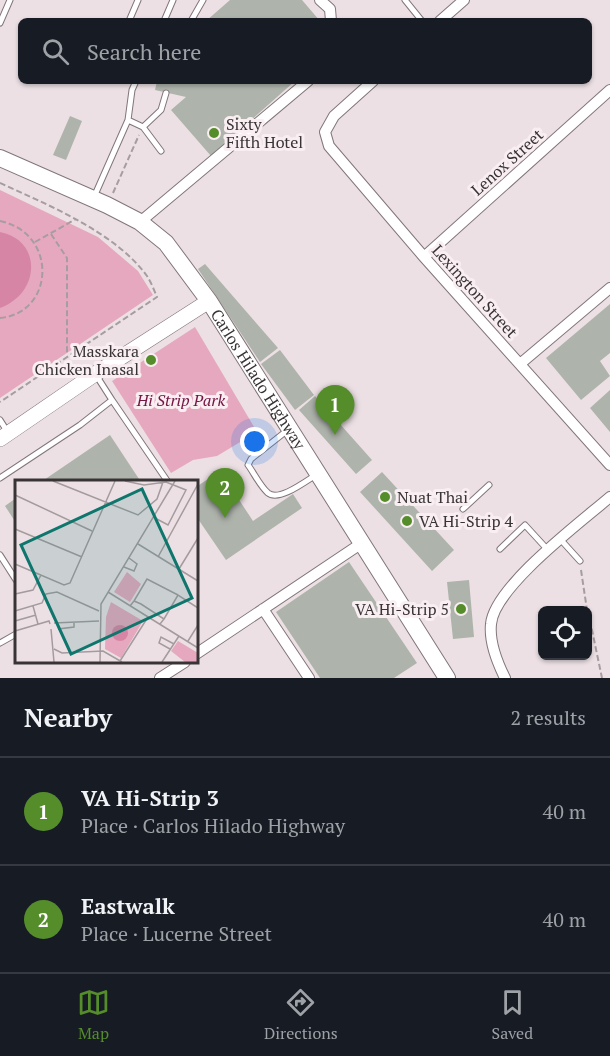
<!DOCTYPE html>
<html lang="en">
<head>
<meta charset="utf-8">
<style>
	:root { --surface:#171b24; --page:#242831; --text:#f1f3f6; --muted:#9ea1a6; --line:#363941; --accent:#558d2a }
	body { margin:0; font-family:"PT Serif",serif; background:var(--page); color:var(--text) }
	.controls { position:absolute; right:18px; bottom:18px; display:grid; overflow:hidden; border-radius:9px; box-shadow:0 2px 4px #0004 }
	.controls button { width:54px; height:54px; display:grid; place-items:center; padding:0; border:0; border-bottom:2px solid var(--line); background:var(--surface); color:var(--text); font:30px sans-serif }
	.you { position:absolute; left:255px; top:442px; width:21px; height:21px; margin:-15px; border:4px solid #fff; border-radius:50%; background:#1a73e8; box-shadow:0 0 0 9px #1a73e833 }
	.badge { display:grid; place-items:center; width:39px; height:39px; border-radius:50%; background:var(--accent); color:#fff; font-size:20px; font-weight:700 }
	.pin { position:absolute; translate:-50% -50px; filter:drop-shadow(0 2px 3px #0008) }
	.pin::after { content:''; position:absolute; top:32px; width:21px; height:18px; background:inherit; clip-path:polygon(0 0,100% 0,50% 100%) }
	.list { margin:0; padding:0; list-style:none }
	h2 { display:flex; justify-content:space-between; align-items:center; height:78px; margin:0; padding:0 24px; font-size:26px }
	h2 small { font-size:20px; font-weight:400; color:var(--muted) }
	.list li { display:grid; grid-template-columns:39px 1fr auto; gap:18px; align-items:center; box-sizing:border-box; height:108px; padding:0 24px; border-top:2px solid var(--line) }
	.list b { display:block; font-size:22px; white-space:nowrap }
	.list p { margin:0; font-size:20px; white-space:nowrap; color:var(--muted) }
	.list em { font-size:20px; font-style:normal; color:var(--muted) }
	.icon { flex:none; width:33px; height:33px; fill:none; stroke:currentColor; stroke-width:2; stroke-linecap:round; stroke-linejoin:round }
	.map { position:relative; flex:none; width:610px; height:678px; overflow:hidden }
	.search { position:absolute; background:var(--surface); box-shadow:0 2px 4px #0004; left:18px; right:18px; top:18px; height:66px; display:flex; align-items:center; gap:15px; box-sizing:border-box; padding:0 21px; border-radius:9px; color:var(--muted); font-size:22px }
	.sheet { height:294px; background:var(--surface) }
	nav { display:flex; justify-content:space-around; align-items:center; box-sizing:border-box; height:84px; border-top:2px solid var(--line); background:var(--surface); font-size:16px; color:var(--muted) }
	nav a { display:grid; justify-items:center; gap:3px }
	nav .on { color:var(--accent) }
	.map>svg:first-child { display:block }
	.green { fill:#e6a8be }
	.water { fill:#d686a4 }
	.building { fill:#aeb4ac }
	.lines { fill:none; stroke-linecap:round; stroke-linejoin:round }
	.lane-casing { stroke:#81767a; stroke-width:7 }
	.street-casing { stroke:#81767a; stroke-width:12 }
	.secondary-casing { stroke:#81767a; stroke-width:16 }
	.primary-casing { stroke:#81767a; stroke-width:18 }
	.path { stroke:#a69da0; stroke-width:2; stroke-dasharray:6 3; stroke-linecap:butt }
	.lane { stroke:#fff; stroke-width:5 }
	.street { stroke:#fff; stroke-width:10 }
	.secondary { stroke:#fff; stroke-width:15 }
	.primary { stroke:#fff; stroke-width:16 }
	.poi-dot { fill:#558d2a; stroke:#f9eef1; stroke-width:2 }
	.labels { text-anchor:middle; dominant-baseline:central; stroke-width:6; stroke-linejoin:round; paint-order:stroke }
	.poi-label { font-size:16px; fill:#383435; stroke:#f9eef1; text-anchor:start }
	.street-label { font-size:16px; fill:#383435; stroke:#f9eef1 }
	.park-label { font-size:16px; font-style:italic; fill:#731543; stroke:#f9eef1 }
	.inset-road { fill:none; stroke:#a49b9e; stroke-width:1.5 }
	.view { fill:#0f766e; fill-opacity:0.15; stroke:#0f766e; stroke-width:3 }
	.inset-edge { fill:none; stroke:#383435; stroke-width:3 }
</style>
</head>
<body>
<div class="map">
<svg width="610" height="678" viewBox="0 0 610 678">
	<rect width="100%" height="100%" fill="#ece0e4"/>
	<path class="green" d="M0,190L98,237L138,271L153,295L0,398Z
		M195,327L257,432L217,456L193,460L171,473L112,381Z"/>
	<path class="water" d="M0,232C42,240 41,293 0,308Z"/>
	<path class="building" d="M230,0H302L320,21H206Z
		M157,81H295L211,156L171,110L186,97L155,90Z
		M70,116L82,121L66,160L53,155Z
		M205,264L278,348L260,362L198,269Z
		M610,304V353L600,361L610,376L581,400L546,358Z
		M280,350L314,395L295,410L261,364Z
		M610,390V432L590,408Z
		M315,396L372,460L356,474L299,410Z
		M110,435L141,482H41Z
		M220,471L253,521L293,494L302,508L226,560L196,516V487Z
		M382,472L454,550L432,571L360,492Z
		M16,498V523L5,506Z
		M349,562L417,663L394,678H320L276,612Z
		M469,580L474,637L453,639L447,582Z"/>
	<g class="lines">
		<g class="lane-casing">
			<path id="lane" d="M405,0L422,21
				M129,21L138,0
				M164,21L173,0
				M191,21L203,0
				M0,23L10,0
				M128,120L143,127L161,151
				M143,127L161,110L166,93
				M94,197L128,120L132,90L136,81
				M112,400L168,482
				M0,420L7,431
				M289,429L251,459L248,465C254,473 260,486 268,493C279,502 306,481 316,475
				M0,478L80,425L112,400L96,375
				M463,509L489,485
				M561,540L580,561
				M500,549L525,525L547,549
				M0,555L16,580
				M0,643L16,634"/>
		</g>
		<g class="street-casing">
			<path id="street" d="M320,0L330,9L331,21
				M440,21L464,0
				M373,81L334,116L325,132L329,146L424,257L610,465
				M140,222L308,81
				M424,257L610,90
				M520,364L610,288
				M263,609L309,678
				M196,654L362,543
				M160,678L185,662
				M505,678C497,662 489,643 491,624C494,587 581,522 610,497"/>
		</g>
		<g class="secondary-casing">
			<path id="secondary" d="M0,439L95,374L209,301"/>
		</g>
		<g class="primary-casing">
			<g id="primary">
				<path id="s1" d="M0,158L107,205L140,222L166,243L209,301L447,678"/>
			</g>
		</g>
		<path class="path" d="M0,183C48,205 115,232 147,276C151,282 154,290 157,297L0,402
			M113,193L139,135
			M0,221C58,233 55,313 0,318
			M51,234L67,258V355
			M35,242L76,219
			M581,570L587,610
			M588,611L602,678"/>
		<use href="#lane" class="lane"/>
		<use href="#street" class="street"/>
		<use href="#secondary" class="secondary"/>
		<use href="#primary" class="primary"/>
	</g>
	<g class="poi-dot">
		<circle cx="214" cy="133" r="6"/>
		<circle cx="151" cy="360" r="6"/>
		<circle cx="385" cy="497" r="6"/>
		<circle cx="407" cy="521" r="6"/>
		<circle cx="461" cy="609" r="6"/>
	</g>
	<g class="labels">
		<g class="poi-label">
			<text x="226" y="124">Sixty<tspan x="226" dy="18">Fifth Hotel</tspan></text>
			<text x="139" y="351" text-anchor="end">Masskara<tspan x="139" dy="18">Chicken Inasal</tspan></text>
			<text x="397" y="497">Nuat Thai</text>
			<text x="419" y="521">VA Hi-Strip 4</text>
			<text x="449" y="609" text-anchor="end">VA Hi-Strip 5</text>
		</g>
		<g class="street-label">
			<text transform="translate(507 162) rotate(-42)">Lenox Street</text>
			<text transform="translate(475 291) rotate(48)">Lexington Street</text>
			<text stroke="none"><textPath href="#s1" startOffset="352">Carlos Hilado Highway</textPath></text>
		</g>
		<g class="park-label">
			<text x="181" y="400">Hi Strip Park</text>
		</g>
	</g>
	<g transform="translate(15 480)">
		<rect width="183" height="183" fill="#ece0e4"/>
		<path d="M112,92L126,104L115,122L99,112ZM96,122L128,141L106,178L90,169L91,137ZM163,161L183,173V182H170L156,171Z" fill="#e6a8be"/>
		<path d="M97 153a8 8 0 1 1 16 0a8 8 0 1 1-16 0Z" fill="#d686a4"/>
		<path class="inset-road" d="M38,1L123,35L142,19L148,2M110,1L129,5L151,2L171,10L153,45L140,38M0,15L77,51M0,49L67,77M123,64L183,101M143,77L183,4M0,84L49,105L55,103L100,1M109,87L119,91L122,84L114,78M164,89L183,58M93,112L183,168M0,114L18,110L26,95M119,121L132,99L163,115M18,126L23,144M115,126L119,121L126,124L149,139L145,144M0,131L27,123L31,114L42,112L84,131M149,139L163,115L183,128M0,141L21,135M39,143L84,141M36,149L39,182M43,149L59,147V143M0,151L34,141L35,144M173,161L183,145M39,169L47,173L88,171L107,182M155,169L144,163L146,157L159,164M105,181L133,137M85,182L86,124L160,1M147,182L164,156"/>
		<path class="view" d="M127,9L177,118L56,174L6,65Z"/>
		<rect width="183" height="183" class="inset-edge"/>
	</g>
</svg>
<div class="controls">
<button><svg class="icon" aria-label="locate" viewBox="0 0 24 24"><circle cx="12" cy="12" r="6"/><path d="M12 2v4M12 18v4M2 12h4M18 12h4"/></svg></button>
</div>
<div class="you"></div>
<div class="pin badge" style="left:335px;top:435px">1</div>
<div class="pin badge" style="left:225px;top:518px">2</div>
<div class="search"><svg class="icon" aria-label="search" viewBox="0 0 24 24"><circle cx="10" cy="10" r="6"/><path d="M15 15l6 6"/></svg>Search here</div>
</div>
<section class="sheet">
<h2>Nearby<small>2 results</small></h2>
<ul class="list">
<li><span class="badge">1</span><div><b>VA Hi-Strip 3</b><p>Place · Carlos Hilado Highway</p></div><em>40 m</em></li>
<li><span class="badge">2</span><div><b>Eastwalk</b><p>Place · Lucerne Street</p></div><em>40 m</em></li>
</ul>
</section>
<nav>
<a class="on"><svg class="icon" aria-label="map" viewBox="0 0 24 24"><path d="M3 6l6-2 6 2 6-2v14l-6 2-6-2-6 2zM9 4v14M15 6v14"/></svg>Map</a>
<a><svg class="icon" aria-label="directions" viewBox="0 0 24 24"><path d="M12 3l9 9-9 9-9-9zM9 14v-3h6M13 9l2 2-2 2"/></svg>Directions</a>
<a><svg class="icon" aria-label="saved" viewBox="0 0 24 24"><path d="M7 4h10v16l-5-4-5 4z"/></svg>Saved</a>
</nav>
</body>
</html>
